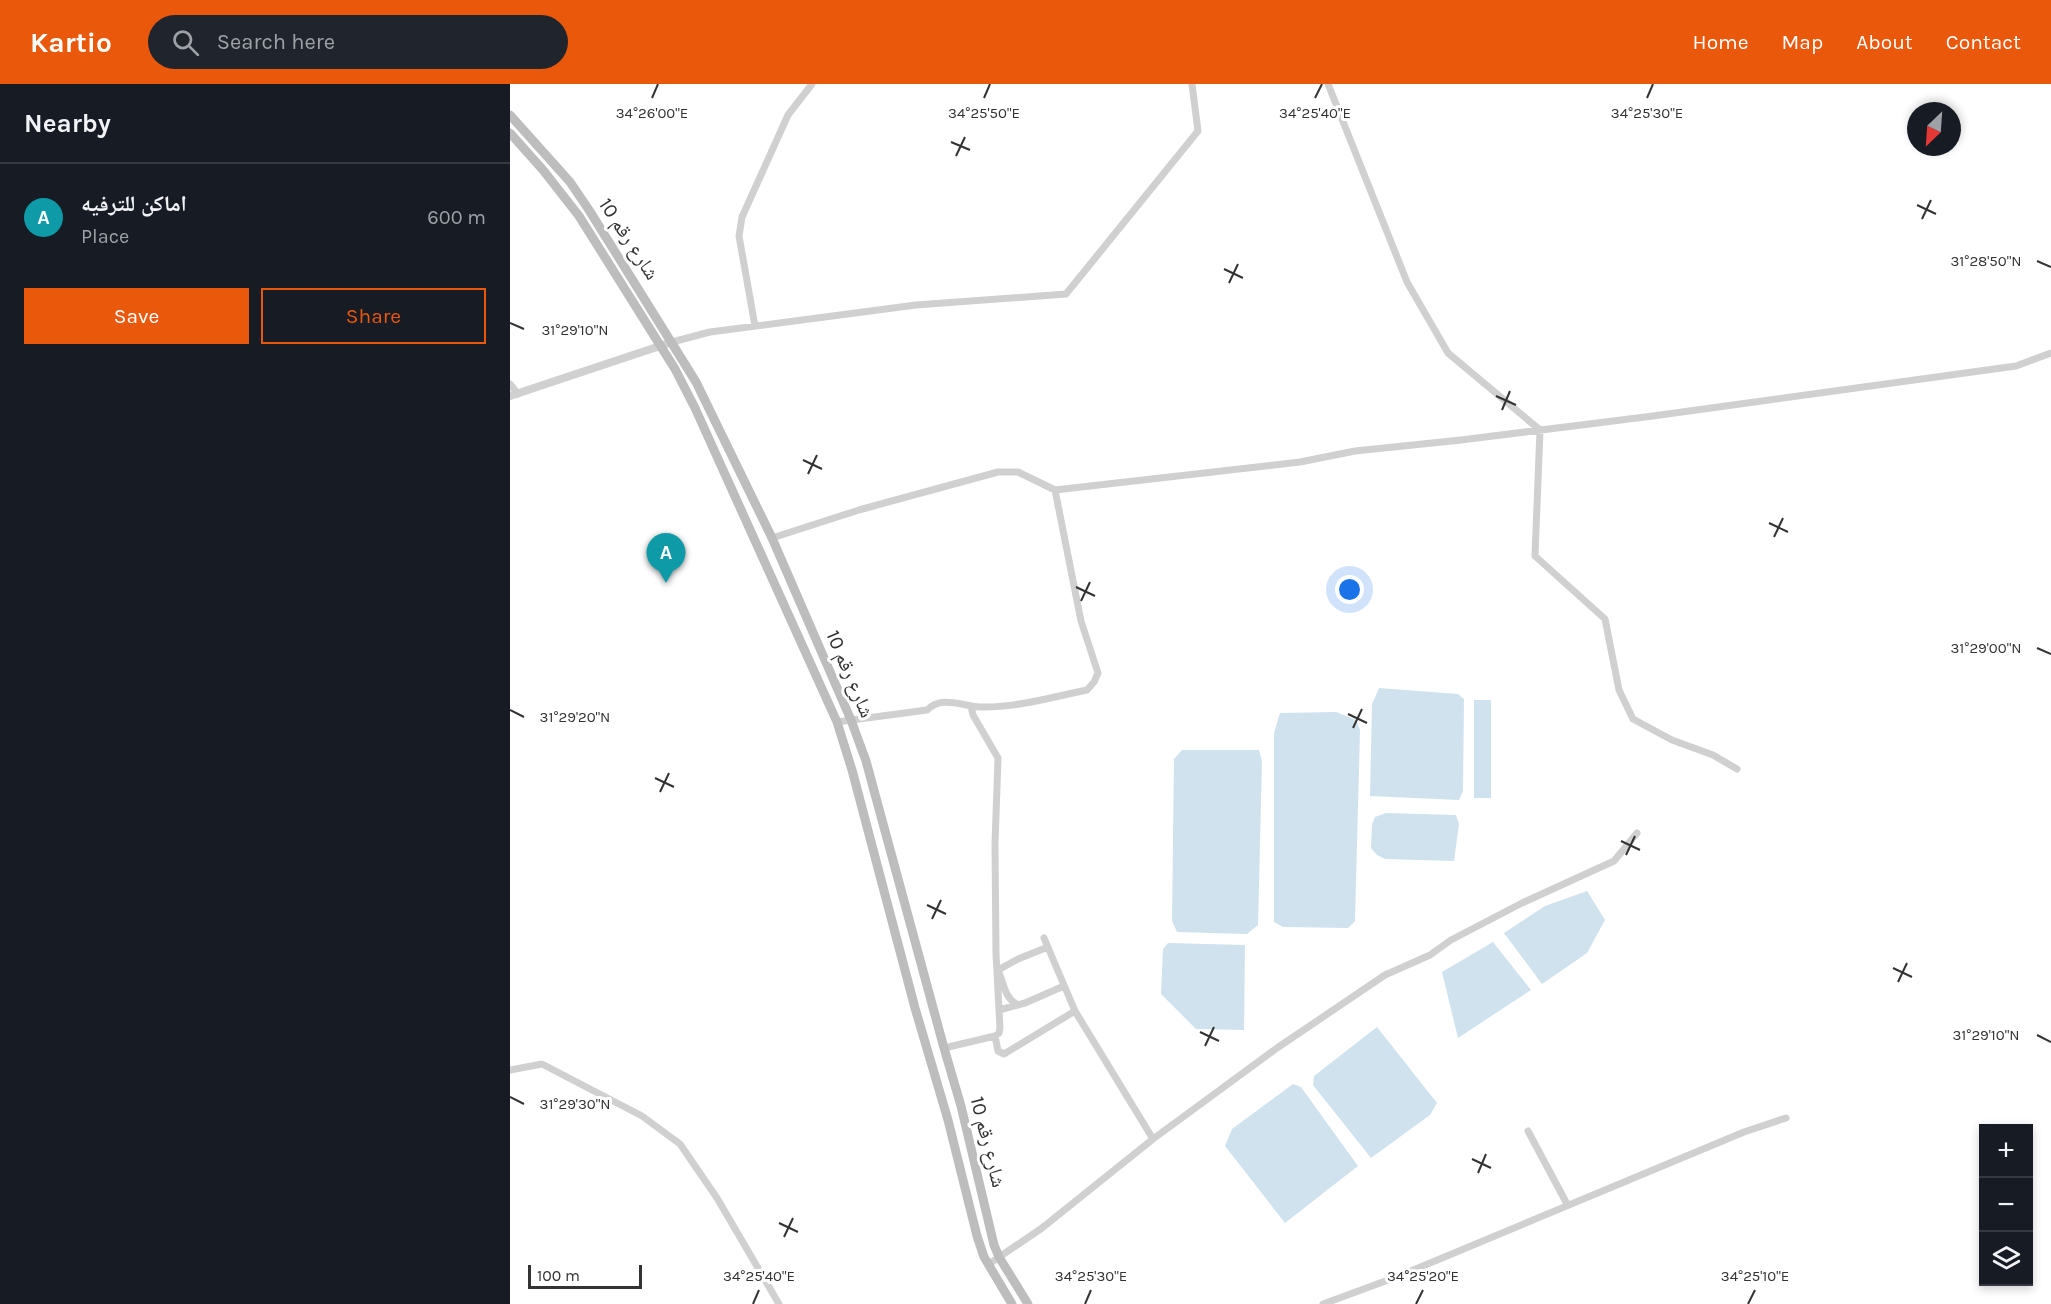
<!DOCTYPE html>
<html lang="en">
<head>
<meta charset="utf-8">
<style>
	:root { --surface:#171b24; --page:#20242c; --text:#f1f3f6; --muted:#9ea1a6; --line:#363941; --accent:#ea580c }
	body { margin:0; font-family:Karla,"Noto Naskh Arabic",sans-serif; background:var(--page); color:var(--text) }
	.controls { position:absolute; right:18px; bottom:18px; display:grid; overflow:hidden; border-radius:0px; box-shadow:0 3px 9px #0003 }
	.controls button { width:54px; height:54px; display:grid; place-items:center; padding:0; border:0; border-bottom:2px solid var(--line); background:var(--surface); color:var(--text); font:30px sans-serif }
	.compass { position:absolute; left:1397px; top:18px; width:54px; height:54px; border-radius:50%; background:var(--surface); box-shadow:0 3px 9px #0003; rotate:205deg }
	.scale { position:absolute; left:18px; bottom:15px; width:114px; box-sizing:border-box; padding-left:6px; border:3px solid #333; border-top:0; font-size:16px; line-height:21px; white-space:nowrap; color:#333; -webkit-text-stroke:4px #fff; paint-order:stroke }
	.you { position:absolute; left:840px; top:506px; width:21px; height:21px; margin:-15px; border:4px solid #fff; border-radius:50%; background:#1a73e8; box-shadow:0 0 0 9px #1a73e833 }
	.badge { display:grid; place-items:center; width:39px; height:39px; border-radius:50%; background:var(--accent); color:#fff; font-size:20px; font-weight:700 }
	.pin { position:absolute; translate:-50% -50px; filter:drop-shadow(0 2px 3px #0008) }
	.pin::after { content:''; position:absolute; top:32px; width:21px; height:18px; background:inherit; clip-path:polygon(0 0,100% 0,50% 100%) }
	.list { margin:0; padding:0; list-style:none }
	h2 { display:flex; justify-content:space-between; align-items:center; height:78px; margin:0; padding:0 24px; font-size:26px }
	h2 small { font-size:20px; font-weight:400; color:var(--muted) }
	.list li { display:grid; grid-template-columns:39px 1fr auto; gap:18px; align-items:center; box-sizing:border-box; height:108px; padding:0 24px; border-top:2px solid var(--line) }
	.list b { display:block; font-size:22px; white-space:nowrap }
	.list p { margin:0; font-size:20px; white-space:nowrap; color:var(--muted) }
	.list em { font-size:20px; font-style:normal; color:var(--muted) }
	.actions { display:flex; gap:12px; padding:18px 24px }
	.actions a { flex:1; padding:14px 0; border:2px solid var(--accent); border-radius:0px; text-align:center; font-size:21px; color:var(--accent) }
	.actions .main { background:var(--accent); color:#fff }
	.icon { flex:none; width:33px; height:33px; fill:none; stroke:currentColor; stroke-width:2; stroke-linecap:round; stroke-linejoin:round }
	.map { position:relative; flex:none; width:1541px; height:1220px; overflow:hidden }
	header { display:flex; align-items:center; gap:36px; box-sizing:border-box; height:84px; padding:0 30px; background:var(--accent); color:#fff }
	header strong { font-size:28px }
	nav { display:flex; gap:33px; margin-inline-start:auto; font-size:21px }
	.search { width:420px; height:54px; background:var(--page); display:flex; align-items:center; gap:15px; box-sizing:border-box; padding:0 21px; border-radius:33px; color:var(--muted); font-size:22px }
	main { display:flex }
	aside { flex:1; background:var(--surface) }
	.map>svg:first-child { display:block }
	.water { fill:#cfe2ee }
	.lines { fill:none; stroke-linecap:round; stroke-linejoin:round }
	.minor { stroke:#d0d0d0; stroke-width:7 }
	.tertiary { stroke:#d0d0d0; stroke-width:8 }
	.secondary { stroke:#bdbdbd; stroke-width:9 }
	.ticks { fill:none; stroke:#333; stroke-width:2 }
	.labels { text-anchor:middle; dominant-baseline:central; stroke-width:6; stroke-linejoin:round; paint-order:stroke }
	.street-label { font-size:20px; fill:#333; stroke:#fff }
	.ticks-label { font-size:15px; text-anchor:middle; fill:#333; stroke:#fff; stroke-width:6; stroke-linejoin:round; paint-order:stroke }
</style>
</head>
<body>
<header>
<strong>Kartio</strong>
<div class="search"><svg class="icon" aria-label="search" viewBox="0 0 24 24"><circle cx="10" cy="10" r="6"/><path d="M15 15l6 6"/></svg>Search here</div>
<nav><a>Home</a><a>Map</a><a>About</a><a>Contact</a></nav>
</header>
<main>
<aside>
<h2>Nearby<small></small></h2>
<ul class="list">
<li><span class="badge" style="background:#0f9aa8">A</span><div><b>اماكن للترفيه</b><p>Place</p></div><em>600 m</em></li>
</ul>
<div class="actions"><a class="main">Save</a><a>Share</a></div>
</aside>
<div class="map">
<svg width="1541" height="1220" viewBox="0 0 1541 1220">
	<rect width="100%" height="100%" fill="#fff"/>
	<path class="water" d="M869,604L948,610L954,615L953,707L949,716L860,712L862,620Z
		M964,616H981V714H964Z
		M826,628L846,636L850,646L845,837L838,844L773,843L764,838V649L770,629Z
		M672,666H749L752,677L748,841L737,850L667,848L662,837L664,675Z
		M876,729L946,731L949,740L944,777L875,775L867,771L861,764L862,740L865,733Z
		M1077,807L1095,836L1077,869L1032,900L994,849L1035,822Z
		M983,858L1021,906L948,954L932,888Z
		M658,859L735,861L734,946L686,945L651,910L653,865Z
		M867,943L927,1019L920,1031L861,1074L803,1001L804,992Z
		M783,1000L791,1003L848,1082L775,1139L715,1062L722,1045Z"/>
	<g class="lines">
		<path class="minor" d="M818,0L897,198L938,269L1030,346L1025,472L1095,535L1109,606L1123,635L1162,656L1203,671L1227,685
			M245,242L229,152L232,133L278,31L302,0
			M162,258L200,248L406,221L556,210L688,47L682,0
			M0,300L8,310
			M262,454L349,426L488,388H508L545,406L790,378L845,367L951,356L1143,332L1506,282L1541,269
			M327,638L417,626C432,611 451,622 470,623C506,624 542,613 577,606L584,598L588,589L571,537L545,406
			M534,854L565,927L643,1055
			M508,921C494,914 494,899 488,886L508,875L538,863
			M489,926L515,919L554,902
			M485,952L488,967L494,970L565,927
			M434,964L485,952L489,949L490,944L486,870L485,760L488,674L463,631L461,622
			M0,986L32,980L132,1032L170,1060L207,1114L269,1220
			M1018,1047L1057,1120
			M479,1180L532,1144L643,1055L767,964L875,891L920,871L941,856L1012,819L1104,777L1127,749
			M813,1220L889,1192L1234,1048L1276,1034"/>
		<path class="tertiary" d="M0,312L162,258"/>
		<path class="secondary" d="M0,31L60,98L79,126L186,298L262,454L341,636L356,677L434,964L451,1022L484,1161L489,1173L518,1220
			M0,49L33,86L69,132L165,285L185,324L327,638L342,686L405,924L438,1036L467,1152L474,1173L502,1220"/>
	</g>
	<path class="ticks" d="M142,14L148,0M474,14L480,0M805,14L812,0M1137,14L1143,0M441,58L460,66M446,72L455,53M1407,121L1426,130M1412,135L1421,116M1527,177L1541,183M714,185L733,194M719,199L728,180M0,239L14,245M986,312L1006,321M992,326L1000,307M293,376L312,385M298,390L307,371M1259,439L1278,448M1264,453L1273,434M566,503L585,512M571,517L580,498M1527,564L1541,570M0,626L14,633M838,630L857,639M843,644L852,625M145,694L164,703M150,708L159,689M1111,757L1130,766M1116,771L1125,752M417,821L436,830M422,835L431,816M1383,884L1402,893M1388,898L1397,879M690,948L709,957M1527,951L1541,958M695,962L704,943M0,1013L14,1020M962,1075L981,1084M968,1089L976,1070M269,1139L288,1148M274,1153L283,1134M243,1220L249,1206M575,1220L581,1206M906,1220L913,1206M1238,1220L1245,1206"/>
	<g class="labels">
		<g class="street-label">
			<text transform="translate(119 155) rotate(57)">شارع رقم 10</text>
			<text transform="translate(340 590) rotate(67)">شارع رقم 10</text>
			<text transform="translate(478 1058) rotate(76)">شارع رقم 10</text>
		</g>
	</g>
	<g class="ticks-label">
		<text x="142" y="34">34°26'00"E</text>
		<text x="474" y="34">34°25'50"E</text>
		<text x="805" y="34">34°25'40"E</text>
		<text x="1137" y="34">34°25'30"E</text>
		<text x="1476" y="182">31°28'50"N</text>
		<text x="65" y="251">31°29'10"N</text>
		<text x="1476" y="569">31°29'00"N</text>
		<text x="65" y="638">31°29'20"N</text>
		<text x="1476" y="956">31°29'10"N</text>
		<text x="65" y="1025">31°29'30"N</text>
		<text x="249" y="1197">34°25'40"E</text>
		<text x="581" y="1197">34°25'30"E</text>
		<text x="913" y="1197">34°25'20"E</text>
		<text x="1245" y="1197">34°25'10"E</text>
	</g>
</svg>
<div class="controls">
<button>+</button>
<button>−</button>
<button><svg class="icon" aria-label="layers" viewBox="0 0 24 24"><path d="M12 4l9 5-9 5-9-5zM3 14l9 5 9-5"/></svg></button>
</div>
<svg class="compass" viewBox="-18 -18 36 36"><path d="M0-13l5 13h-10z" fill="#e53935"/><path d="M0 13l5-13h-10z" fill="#9ea1a6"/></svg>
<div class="scale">100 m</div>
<div class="you"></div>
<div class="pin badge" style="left:156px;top:499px;background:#0f9aa8">A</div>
</div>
</main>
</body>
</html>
